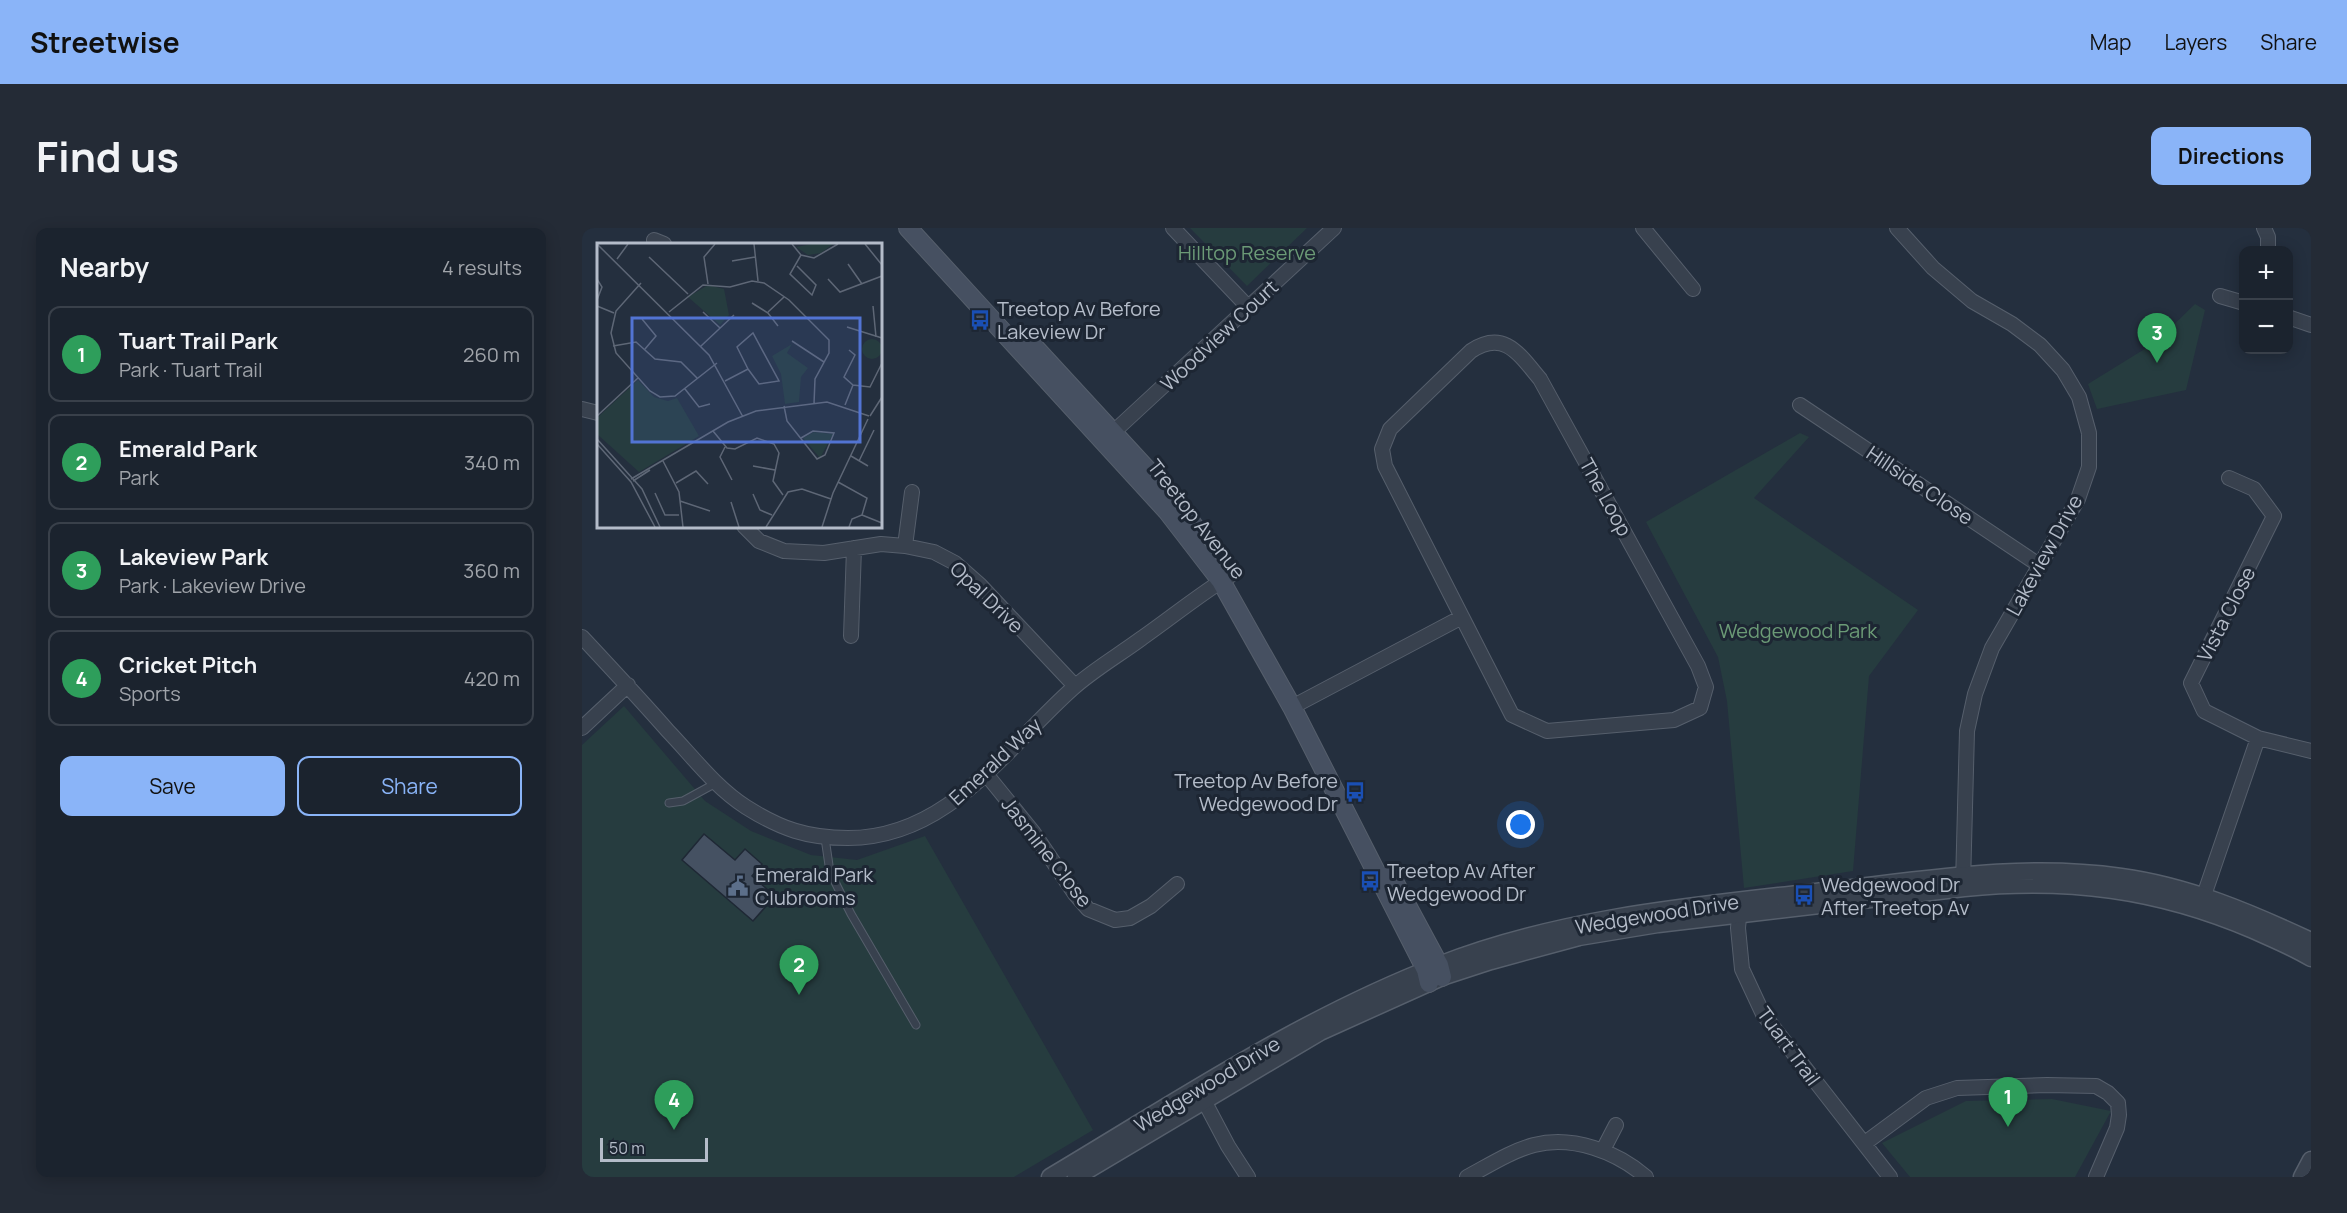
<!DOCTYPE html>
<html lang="en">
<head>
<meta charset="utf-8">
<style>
	:root { --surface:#1b232e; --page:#242b36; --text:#f1f3f6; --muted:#a0a4aa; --line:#39404a; --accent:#8ab4f8 }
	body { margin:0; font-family:Manrope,sans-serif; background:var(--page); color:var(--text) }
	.controls { position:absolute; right:18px; top:18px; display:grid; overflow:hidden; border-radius:12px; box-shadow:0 3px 15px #0003 }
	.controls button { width:54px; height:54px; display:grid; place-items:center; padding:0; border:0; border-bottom:2px solid var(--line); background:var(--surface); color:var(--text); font:30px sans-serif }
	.scale { position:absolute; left:18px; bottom:15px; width:108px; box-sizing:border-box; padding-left:6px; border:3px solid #b4bcc9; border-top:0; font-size:16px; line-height:21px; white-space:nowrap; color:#b4bcc9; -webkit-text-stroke:4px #1d2633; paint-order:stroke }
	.you { position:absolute; left:939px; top:597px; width:21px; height:21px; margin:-15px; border:4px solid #fff; border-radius:50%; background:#1a73e8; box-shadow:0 0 0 9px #1a73e833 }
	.badge { display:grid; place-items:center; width:39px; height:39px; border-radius:50%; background:var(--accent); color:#fff; font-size:20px; font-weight:700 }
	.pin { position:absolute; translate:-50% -50px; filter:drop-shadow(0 2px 3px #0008) }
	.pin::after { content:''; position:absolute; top:32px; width:21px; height:18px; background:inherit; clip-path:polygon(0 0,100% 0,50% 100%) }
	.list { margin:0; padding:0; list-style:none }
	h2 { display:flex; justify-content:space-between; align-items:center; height:78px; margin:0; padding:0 24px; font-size:26px }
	h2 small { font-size:20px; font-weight:400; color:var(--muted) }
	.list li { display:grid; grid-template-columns:39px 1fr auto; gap:18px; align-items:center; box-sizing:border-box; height:96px; margin:0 12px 12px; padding:0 12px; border:2px solid var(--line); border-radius:12px }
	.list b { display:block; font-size:22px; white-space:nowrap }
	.list p { margin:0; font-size:20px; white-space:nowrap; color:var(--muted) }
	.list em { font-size:20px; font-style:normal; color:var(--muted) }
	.actions { display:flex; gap:12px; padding:18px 24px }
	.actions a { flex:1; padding:14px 0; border:2px solid var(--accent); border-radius:12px; text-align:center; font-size:21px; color:var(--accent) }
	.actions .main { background:var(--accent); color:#111 }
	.map { position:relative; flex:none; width:1729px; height:949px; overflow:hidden; border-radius:12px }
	header { display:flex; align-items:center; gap:36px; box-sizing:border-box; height:84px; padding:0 30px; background:var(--accent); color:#111 }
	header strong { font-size:28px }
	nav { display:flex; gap:33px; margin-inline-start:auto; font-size:21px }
	.intro { display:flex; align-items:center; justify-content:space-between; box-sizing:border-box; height:144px; padding:0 36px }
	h1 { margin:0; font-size:42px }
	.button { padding:15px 27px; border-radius:12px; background:var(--accent); color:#111; font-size:21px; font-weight:700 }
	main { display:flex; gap:36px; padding:0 36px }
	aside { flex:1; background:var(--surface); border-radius:12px; box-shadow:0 3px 15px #0003 }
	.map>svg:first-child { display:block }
	.green { fill:#263c3f }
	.building { fill:#455162; stroke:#1f2835; stroke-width:1.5 }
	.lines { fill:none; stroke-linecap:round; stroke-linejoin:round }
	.service-casing { stroke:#565f6c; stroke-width:9 }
	.minor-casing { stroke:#565f6c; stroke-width:16 }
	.tertiary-casing { stroke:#565f6c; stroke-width:19 }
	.secondary-casing { stroke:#565f6c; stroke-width:20 }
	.service { stroke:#38414e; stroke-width:7 }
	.minor { stroke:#38414e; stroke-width:14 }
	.tertiary { stroke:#38414e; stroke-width:16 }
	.secondary { stroke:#465061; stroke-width:18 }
	.labels { text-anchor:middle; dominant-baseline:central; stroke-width:6; stroke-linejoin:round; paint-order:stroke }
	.park-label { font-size:20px; fill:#6b9a76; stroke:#1d2633 }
	.poi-label { font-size:20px; fill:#b4bcc9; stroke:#1d2633; text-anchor:start }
	.street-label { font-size:20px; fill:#b4bcc9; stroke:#1d2633 }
	.inset-road { fill:none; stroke:#5e6776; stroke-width:1.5 }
	.view { fill:#5274d3; fill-opacity:0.15; stroke:#5274d3; stroke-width:3 }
	.inset-edge { fill:none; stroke:#b4bcc9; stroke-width:3 }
</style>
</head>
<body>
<header>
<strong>Streetwise</strong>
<nav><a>Map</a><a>Layers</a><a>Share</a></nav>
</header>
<div class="intro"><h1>Find us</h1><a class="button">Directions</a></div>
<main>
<aside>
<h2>Nearby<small>4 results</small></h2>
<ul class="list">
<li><span class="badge" style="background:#2e9e5b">1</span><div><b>Tuart Trail Park</b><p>Park · Tuart Trail</p></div><em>260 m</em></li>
<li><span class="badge" style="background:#2e9e5b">2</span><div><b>Emerald Park</b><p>Park</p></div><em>340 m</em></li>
<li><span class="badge" style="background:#2e9e5b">3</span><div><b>Lakeview Park</b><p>Park · Lakeview Drive</p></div><em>360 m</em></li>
<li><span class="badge" style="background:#2e9e5b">4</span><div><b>Cricket Pitch</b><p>Sports</p></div><em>420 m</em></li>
</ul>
<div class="actions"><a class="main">Save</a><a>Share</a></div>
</aside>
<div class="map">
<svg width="1729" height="949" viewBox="0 0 1729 949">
	<rect width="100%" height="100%" fill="#242f3e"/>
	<path class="green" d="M608,0H725L665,58Z
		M1613,76L1623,82L1604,162L1515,181L1506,156L1574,114Z
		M1218,205L1227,209L1172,270L1336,382L1287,448L1271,643L1162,660L1145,473L1136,429L1064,294Z
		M42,478L123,573L169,603L229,627L275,632L343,608L511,902L432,949H0V517Z
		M1470,871L1529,883L1493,949H1328L1300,915L1384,873Z"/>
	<path class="building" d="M122,606L153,632L163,621L180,636L170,648L193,668L171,693L100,632Z"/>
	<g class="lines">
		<g class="service-casing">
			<path id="service" d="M87,575L101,573L134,555
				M243,610L248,644L269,686L334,797"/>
		</g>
		<g class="minor-casing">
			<path id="minor" d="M591,0L666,79
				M1061,0L1111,61
				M1315,0L1351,40L1390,73L1430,96L1458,117L1481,142L1497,169L1507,205V239L1496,271L1410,420L1393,466L1385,503L1381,656
				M1682,0L1686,9V22
				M72,12L82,16
				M1638,68L1662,75
				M1706,89L1729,97
				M1218,177L1457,337
				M0,181L16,185
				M525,210L752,0
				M1647,250L1672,261L1692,288L1609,455L1622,483L1676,510L1729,523
				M162,298L177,313L202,323L242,325L299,316L323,318L352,324L373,335L398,357L493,458
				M323,318L330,264
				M269,408L272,320
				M0,409C29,440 58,471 86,503C111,529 133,559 164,579C199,601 225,610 266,610C366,610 423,521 490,461C511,442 537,427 560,410C590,389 618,366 649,347
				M710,479L880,389L930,487L965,503L1092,492L1118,480L1124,459L1116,438L958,151C937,126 922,101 889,123L808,201L800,221L803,238L880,389
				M0,500L46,457
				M404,546L451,604L493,666L506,681L533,692L548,690L569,678L595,656
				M1619,676L1676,510
				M1158,678L1156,700L1160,741L1181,786L1308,949
				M618,865L646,918L666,949
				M1283,915L1344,870L1375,860L1465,857L1514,858L1526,865L1536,875L1537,887L1535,900L1514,949
				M1021,922L1034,897
				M885,949C906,938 929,923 952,917C991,907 1035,924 1064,949"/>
		</g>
		<g class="tertiary-casing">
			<path id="tertiary" d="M468,949C594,874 719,790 857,737C982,688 1119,677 1251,662C1347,651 1443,635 1539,649C1606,658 1669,685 1729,713
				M494,949L738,804L860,749L909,733L997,709L1076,696L1382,660C1486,650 1575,661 1671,702C1691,711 1711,719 1729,730
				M1720,949L1729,932"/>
		</g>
		<g class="secondary-casing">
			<path id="secondary" d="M326,0L585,283L639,353L710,479L844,742L847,755
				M445,111L595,274L614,301
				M808,646L857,737L860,749"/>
		</g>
		<use href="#service" class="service"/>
		<use href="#minor" class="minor"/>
		<use href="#tertiary" class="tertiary"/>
		<use href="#secondary" class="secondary"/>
	</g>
	<defs>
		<g id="bus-bare" transform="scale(1.62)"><path d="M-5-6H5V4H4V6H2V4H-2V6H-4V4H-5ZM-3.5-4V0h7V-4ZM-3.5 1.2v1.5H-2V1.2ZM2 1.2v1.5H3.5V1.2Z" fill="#1a4fb4" stroke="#1d2633" stroke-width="2.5" paint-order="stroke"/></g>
		<g id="civic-bare" transform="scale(1.62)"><path d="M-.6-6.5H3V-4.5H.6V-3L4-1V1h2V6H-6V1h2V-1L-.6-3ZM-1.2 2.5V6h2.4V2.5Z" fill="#5c6f8a" stroke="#1d2633" stroke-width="2.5" paint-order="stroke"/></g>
	</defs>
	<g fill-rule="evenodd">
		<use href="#bus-bare" x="398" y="92"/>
		<use href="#bus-bare" x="773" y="564"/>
		<use href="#bus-bare" x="788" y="653"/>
		<use href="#civic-bare" x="156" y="658"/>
		<use href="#bus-bare" x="1222" y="667"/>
	</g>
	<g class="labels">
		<g class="park-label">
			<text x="665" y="24">Hilltop Reserve</text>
			<text x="1216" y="402">Wedgewood Park</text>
		</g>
		<g class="poi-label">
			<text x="415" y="80">Treetop Av Before<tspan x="415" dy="23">Lakeview Dr</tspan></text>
			<text x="756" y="552" text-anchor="end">Treetop Av Before<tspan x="756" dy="23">Wedgewood Dr</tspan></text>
			<text x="805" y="642">Treetop Av After<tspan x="805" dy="23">Wedgewood Dr</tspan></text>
			<text x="173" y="646">Emerald Park<tspan x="173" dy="23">Clubrooms</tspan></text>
			<text x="1239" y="656">Wedgewood Dr<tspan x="1239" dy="23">After Treetop Av</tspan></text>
		</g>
		<g class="street-label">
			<text transform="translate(637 107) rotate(-43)">Woodview Court</text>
			<text transform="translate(1338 257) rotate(34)">Hillside Close</text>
			<text transform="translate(1024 269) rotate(61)">The Loop</text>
			<text transform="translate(615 291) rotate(52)">Treetop Avenue</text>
			<text transform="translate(1462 327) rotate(-61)">Lakeview Drive</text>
			<text transform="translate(405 369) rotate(44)">Opal Drive</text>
			<text transform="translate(1644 386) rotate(-63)">Vista Close</text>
			<text transform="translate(413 533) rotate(-43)">Emerald Way</text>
			<text transform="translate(465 624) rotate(52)">Jasmine Close</text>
			<text transform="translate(1075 686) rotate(-9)">Wedgewood Drive</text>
			<text transform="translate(1207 818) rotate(54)">Tuart Trail</text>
			<text transform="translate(625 856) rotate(-31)">Wedgewood Drive</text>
		</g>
	</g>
	<g transform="translate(15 15)">
		<rect width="285" height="285" fill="#242f3e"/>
		<path d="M215,1H236L224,10L211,12L199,4ZM111,42L127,46L132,72L123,82L91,54ZM265 106a10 10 0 1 1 20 0a10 10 0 1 1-20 0ZM195,101L190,110L211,125L204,134L202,159L188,161L184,131L175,113ZM41,137L57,154L71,158L80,155L102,193L42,229L0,191V175ZM217,189L236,191L223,215L206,195Z" fill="#263c3f"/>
		<path class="inset-road" d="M0,1L112,112L146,174M157,1L161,38M195,1L204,12L217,15L241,1M268,1L285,22M52,14L91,51M20,16L31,1M135,18L158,14M251,21L265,41M200,23L219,42L215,52L193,31L204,12M0,36L5,44L0,57M231,36L243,49L285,33M44,40L19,68L14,90L19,110L53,148L63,154L78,153L120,120M111,41L107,14L118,1M155,60L171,70L181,83M0,63L17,70M276,63L279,94M72,69L106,42L133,44L155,38L167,40L192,57L232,97V110L218,136L217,161M106,69L123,85M171,69L187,54M45,76L59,93L48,106M250,84L285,95M195,98L227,119M16,103L39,99L58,116L84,119L100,135M104,103L137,72M252,107L258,112L247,134L256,142L273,144L285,120M128,138L151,126L162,141L182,138L156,90L140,104L151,126M88,146L102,164L113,161M248,162L256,142M187,163L190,178L220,216L228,212L237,190L216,188L204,195M0,173L41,135M273,173L285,154M116,188L130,205L138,206L160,195L177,201L182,210L176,238L186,252M0,196L45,246L63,284M0,201L34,239L58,284M128,204L123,214L135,237M254,213L271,223M66,218L82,249L86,284M262,218L277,187M156,223L178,227M34,236L131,179L159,168L230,159L272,173M36,238L53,227M241,239L270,255L265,272L255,276L252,284M79,240L99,228L111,241M58,250L68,272H82M156,251L163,267L175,272M83,258L113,268M134,259L142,284M265,272L285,280M169,284L191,249L205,246L234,256M225,284L236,250L271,176"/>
		<path class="view" d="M35,75H263V199H35Z"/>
		<rect width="285" height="285" class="inset-edge"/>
	</g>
</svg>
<div class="controls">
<button>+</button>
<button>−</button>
</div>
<div class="scale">50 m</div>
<div class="you"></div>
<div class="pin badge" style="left:1426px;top:899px;background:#2e9e5b">1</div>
<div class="pin badge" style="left:217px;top:767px;background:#2e9e5b">2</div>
<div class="pin badge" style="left:1575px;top:135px;background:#2e9e5b">3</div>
<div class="pin badge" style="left:92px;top:902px;background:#2e9e5b">4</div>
</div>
</main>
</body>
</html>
